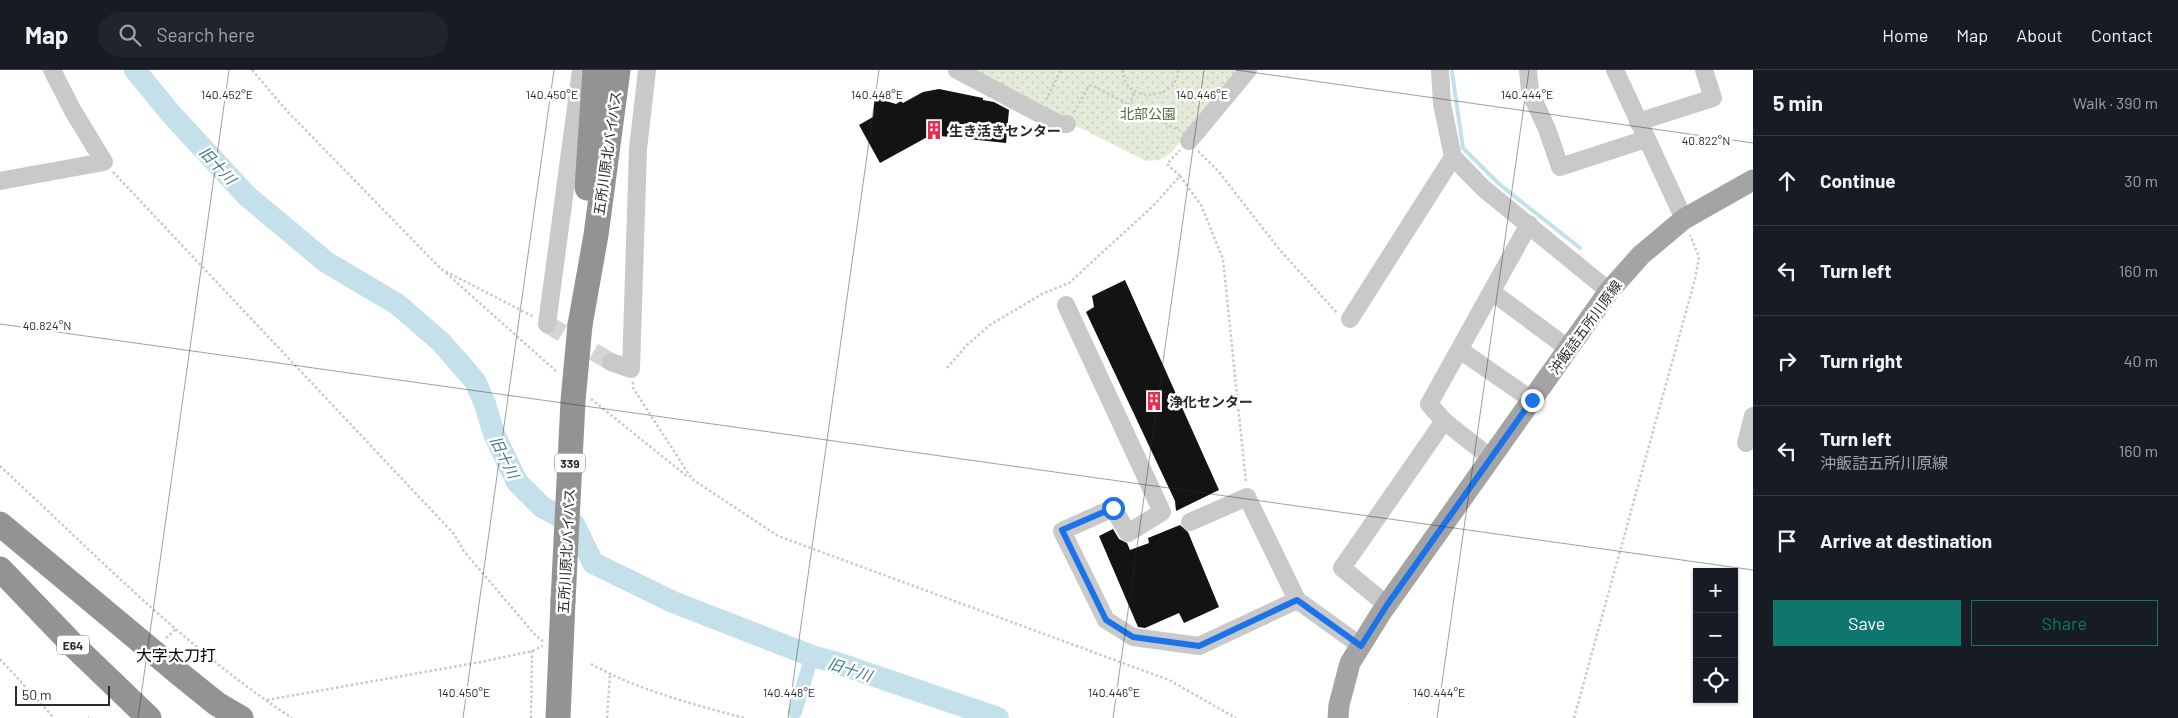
<!DOCTYPE html>
<html lang="en">
<head>
<meta charset="utf-8">
<style>
	:root { --surface:#171b24; --page:#20242c; --text:#f1f3f6; --muted:#9ea1a6; --line:#363941; --accent:#0f766e }
	body { margin:0; font-family:Barlow,"Noto Sans JP",sans-serif; background:var(--page); color:var(--text) }
	.controls { position:absolute; right:15px; bottom:15px; display:grid; overflow:hidden; border-radius:0px; box-shadow:0 1px 4px #0004 }
	.controls button { width:45px; height:45px; display:grid; place-items:center; padding:0; border:0; border-bottom:1px solid var(--line); background:var(--surface); color:var(--text); font:25px sans-serif }
	.scale { position:absolute; left:15px; bottom:12px; width:95px; box-sizing:border-box; padding-left:5px; border:2px solid #2c2c2c; border-top:0; font-size:14px; line-height:18px; white-space:nowrap; color:#2c2c2c; -webkit-text-stroke:4px #fff; paint-order:stroke }
	.stop { position:absolute; width:15px; height:15px; margin:-11px; border:4px solid #1a73e8; border-radius:50%; background:#fff }
	.stop.end { background:#1a73e8; border-color:#fff; box-shadow:0 1px 5px #0008 }
	.list { margin:0; padding:0; list-style:none }
	h2 { display:flex; justify-content:space-between; align-items:center; height:65px; margin:0; padding:0 20px; font-size:21px }
	h2 small { font-size:16px; font-weight:400; color:var(--muted) }
	.list li { display:grid; grid-template-columns:32px 1fr auto; gap:15px; align-items:center; box-sizing:border-box; height:90px; padding:0 20px; border-top:1px solid var(--line) }
	.list b { display:block; font-size:19px; white-space:nowrap }
	.list p { margin:0; font-size:16px; white-space:nowrap; color:var(--muted) }
	.list em { font-size:16px; font-style:normal; color:var(--muted) }
	.actions { display:flex; gap:10px; padding:15px 20px }
	.actions a { flex:1; padding:11px 0; border:1px solid var(--accent); border-radius:0px; text-align:center; font-size:18px; color:var(--accent) }
	.actions .main { background:var(--accent); color:#fff }
	.icon { flex:none; width:28px; height:28px; fill:none; stroke:currentColor; stroke-width:2; stroke-linecap:round; stroke-linejoin:round }
	.map { position:relative; flex:none; width:1753px; height:648px; overflow:hidden }
	header { display:flex; align-items:center; gap:30px; box-sizing:border-box; height:70px; padding:0 25px; background:var(--surface); border-bottom:1px solid var(--line) }
	header strong { font-size:24px }
	nav { display:flex; gap:28px; margin-inline-start:auto; font-size:18px }
	.search { width:350px; height:45px; background:var(--page); display:flex; align-items:center; gap:12px; box-sizing:border-box; padding:0 18px; border-radius:28px; color:var(--muted); font-size:19px }
	main { display:flex }
	aside { flex:1; background:var(--surface) }
	.map>svg:first-child { display:block }
	.grass { fill:url(#grass-dots) }
	.lines { fill:none; stroke-linecap:round; stroke-linejoin:round }
	.stream { stroke:#c4e1eb; stroke-width:4 }
	.canal { stroke:#c4e1eb; stroke-width:14 }
	.river { stroke:#c4e1eb; stroke-width:22 }
	.building { fill:#131313 }
	.minor-tunnel { stroke:#d5d5d5; stroke-width:18; stroke-dasharray:18 9; stroke-linecap:butt }
	.path { stroke:#c9c9c9; stroke-width:2.5; stroke-dasharray:2.5 2.5; stroke-linecap:butt }
	.minor { stroke:#c9c9c9; stroke-width:18 }
	.major { stroke:#a4a4a4; stroke-width:21 }
	.highway { stroke:#939393; stroke-width:25 }
	.highway-bridge { stroke:#939393; stroke-width:25 }
	.route { stroke:#1a73e8; stroke-width:6 }
	.ticks { fill:none; stroke:#2c2c2c; stroke-width:1; stroke-opacity:0.45 }
	.labels { text-anchor:middle; dominant-baseline:central; stroke-width:5; stroke-linejoin:round; paint-order:stroke }
	.shield { fill:#fff; stroke:#6b6b6b; stroke-width:1 }
	.shield-label { font-size:12px; font-weight:bold; fill:#2c2c2c }
	.park-label { font-size:14px; fill:#556939; stroke:#fff }
	.poi-label { font-size:14px; font-weight:bold; fill:#2c2c2c; stroke:#fff; text-anchor:start }
	.street-label { font-size:14px; fill:#2c2c2c; stroke:#fff }
	.water-label { font-size:15px; font-style:italic; fill:#397990; stroke:#fff }
	.quarter-label { font-size:16px; fill:#000; stroke:#fff }
	.ticks-label { font-size:12px; text-anchor:middle; fill:#2c2c2c; stroke:#fff; stroke-width:5; stroke-linejoin:round; paint-order:stroke }
</style>
</head>
<body>
<header>
<strong>Map</strong>
<div class="search"><svg class="icon" aria-label="search" viewBox="0 0 24 24"><circle cx="10" cy="10" r="6"/><path d="M15 15l6 6"/></svg>Search here</div>
<nav><a>Home</a><a>Map</a><a>About</a><a>Contact</a></nav>
</header>
<main>
<div class="map">
<svg width="1753" height="648" viewBox="0 0 1753 648">
	<defs>
		<pattern id="grass-dots" width="8" height="8" patternUnits="userSpaceOnUse" patternTransform="scale(1.25)"><rect width="8" height="8" fill="#e5ebd9"/><path d="M2 2h.1M6 6h.1" fill="none" stroke="#c5caba" stroke-width="1.8" stroke-linecap="round"/></pattern>
	</defs>
	<rect width="100%" height="100%" fill="#fff"/>
	<path class="grass" d="M965,0H1241L1170,84L1159,90L1146,91Z"/>
	<g class="lines">
		<path class="stream" d="M1452,2L1463,78L1499,114L1580,178"/>
		<path class="canal" d="M795,642L812,586"/>
		<path class="river" d="M135,0L172,45L247,126L326,192L397,234L441,272L475,311L485,334L494,364L517,412L542,437L574,454L593,493L673,532L812,586L834,592L998,648"/>
	</g>
	<path class="building" d="M939,19L983,28V30L994,32L1009,40L1006,73L931,65L880,93L859,55L873,47L875,25L883,26L886,31L896,34L901,31L903,33L923,22Z
		M1125,210L1219,420L1176,441L1175,431L1086,242L1094,237L1092,226Z
		M1180,455L1188,462L1219,537L1184,553L1179,543L1145,558L1138,557L1099,466L1113,459L1119,469L1127,473L1130,480L1149,473L1148,468Z"/>
	<g class="lines">
		<path class="minor-tunnel" d="M547,254L611,292"/>
		<path class="path" d="M252,0L287,41L441,199L534,247
			M1123,0C1123,35 1178,31 1178,0
			M1046,30L1061,0
			M1129,35L1135,21
			M1074,42L1089,16H1093L1180,61
			M1198,81L1219,102L1279,179L1337,243
			M113,102L454,464L463,480L536,566L543,571
			M1180,106L1201,135L1223,189L1246,413
			M446,203L557,302
			M947,298L966,276L990,255L1042,224L1069,213L1153,136L1180,106L1167,94L1180,80
			M633,312V318L692,409L778,466L1169,610L1236,648
			M591,329L688,407
			M0,396C94,483 185,578 292,648
			M166,568L176,559
			M0,589L54,648
			M591,594C638,620 692,634 744,648
			M267,630L481,592L532,581L543,576
			M88,648H89
			M531,648L532,581
			M607,648L610,605
			M1574,648L1695,209L1699,187L1690,165"/>
		<path class="minor" d="M957,0L1059,54H1067
			M1440,0L1442,34L1453,87L1483,118L1609,221
			M1528,0L1530,22L1547,59L1560,97L1646,69
			M1615,0L1684,149
			M1638,52L1713,28L1704,0
			M1189,71L1248,0
			M0,111L104,92L73,41L52,0
			M1492,222L1569,279
			M1066,235L1162,442L1128,463L1113,438L1062,461L1106,550L1133,567L1199,576L1297,530L1361,576
			M1350,249L1453,87
			M547,254L581,0
			M1460,280L1532,330
			M611,292L631,299L638,79L647,0
			M1746,373L1753,346
			M1491,388L1444,351L1429,334L1529,154
			M1190,452L1247,427L1297,530
			M1387,535L1342,498L1444,351"/>
		<path class="major" d="M1338,648L1339,635L1350,593L1381,543L1609,221L1641,185L1684,149L1753,110"/>
		<path class="highway" d="M587,118L595,0
			M580,255L596,165L618,0
			M0,454L181,605L217,634L241,648
			M0,499L75,577L149,648
			M558,648L563,531"/>
		<path class="highway-bridge" d="M563,531L573,331L580,255"/>
	</g>
	<g class="lines">
		<path class="route" d="M1113,438L1062,460L1106,550L1133,567L1199,576L1297,530L1361,576L1387,535L1532,330"/>
	</g>
	<path class="ticks" d="M1236,0L1753,73M0,254L1753,500M138,648L229,0M463,648L554,0M788,648L879,0M1113,648L1204,0M1437,648L1529,0"/>
	<defs>
		<g id="building-bare" transform="scale(1.5)"><path d="M-4-6H4V6H1V3H-1V6H-4ZM-2.5-4.3h1.7v1.8h-1.7ZM.8-4.3h1.7v1.8H.8ZM-2.5-1h1.7V.8h-1.7ZM.8-1h1.7V.8H.8Z" fill="#e9294e" stroke="#fff" stroke-width="2.5" paint-order="stroke"/></g>
	</defs>
	<g fill-rule="evenodd">
		<use href="#building-bare" x="934" y="60"/>
		<use href="#building-bare" x="1154" y="331"/>
	</g>
	<g class="labels">
		<g class="shield">
			<rect x="555" y="383.5" width="30" height="19" rx="4"/>
			<rect x="57" y="565.5" width="32" height="19" rx="4"/>
		</g>
		<g class="shield-label">
			<text x="570" y="393">339</text>
			<text x="73" y="575">E64</text>
		</g>
		<g class="park-label">
			<text x="1148" y="43">北部公園</text>
		</g>
		<g class="poi-label">
			<text x="949" y="60">生き活きセンター</text>
			<text x="1169" y="331">浄化センター</text>
		</g>
		<g class="street-label">
			<text transform="translate(607 83) rotate(-82)">五所川原北バイパス</text>
			<text transform="translate(1585 257) rotate(-54)">沖飯詰五所川原線</text>
			<text transform="translate(566 481) rotate(-87)">五所川原北バイパス</text>
		</g>
		<g class="water-label">
			<text transform="translate(218 95) rotate(47)">旧十川</text>
			<text transform="translate(505 387) rotate(64)">旧十川</text>
			<text transform="translate(850 599) rotate(18)">旧十川</text>
		</g>
		<g class="quarter-label">
			<text x="176" y="584">大字太刀打</text>
		</g>
	</g>
	<g class="ticks-label">
		<text x="227" y="29">140.452°E</text>
		<text x="552" y="29">140.450°E</text>
		<text x="877" y="29">140.448°E</text>
		<text x="1202" y="29">140.446°E</text>
		<text x="1527" y="29">140.444°E</text>
		<text x="1706" y="75">40.822°N</text>
		<text x="47" y="260">40.824°N</text>
		<text x="464" y="627">140.450°E</text>
		<text x="789" y="627">140.448°E</text>
		<text x="1114" y="627">140.446°E</text>
		<text x="1439" y="627">140.444°E</text>
	</g>
</svg>
<div class="controls">
<button>+</button>
<button>−</button>
<button><svg class="icon" aria-label="locate" viewBox="0 0 24 24"><circle cx="12" cy="12" r="6"/><path d="M12 2v4M12 18v4M2 12h4M18 12h4"/></svg></button>
</div>
<div class="scale">50 m</div>
<div class="stop" style="left:1113px;top:438px"></div>
<div class="stop end" style="left:1532px;top:330px"></div>
</div>
<aside>
<h2>5 min<small>Walk · 390 m</small></h2>
<ul class="list">
<li><svg class="icon" aria-label="ahead" viewBox="0 0 24 24"><path d="M12 20V5M6 11l6-6 6 6"/></svg><div><b>Continue</b></div><em>30 m</em></li>
<li><svg class="icon" aria-label="left" viewBox="0 0 24 24"><path d="M17 20v-9H6M10 6l-5 5 5 5"/></svg><div><b>Turn left</b></div><em>160 m</em></li>
<li><svg class="icon" aria-label="right" viewBox="0 0 24 24"><path d="M7 20v-9h11M14 6l5 5-5 5"/></svg><div><b>Turn right</b></div><em>40 m</em></li>
<li><svg class="icon" aria-label="left" viewBox="0 0 24 24"><path d="M17 20v-9H6M10 6l-5 5 5 5"/></svg><div><b>Turn left</b><p>沖飯詰五所川原線</p></div><em>160 m</em></li>
<li><svg class="icon" aria-label="arrive" viewBox="0 0 24 24"><path d="M6 21V4h12l-3 4 3 4H6"/></svg><div><b>Arrive at destination</b></div></li>
</ul>
<div class="actions"><a class="main">Save</a><a>Share</a></div>
</aside>
</main>
</body>
</html>
